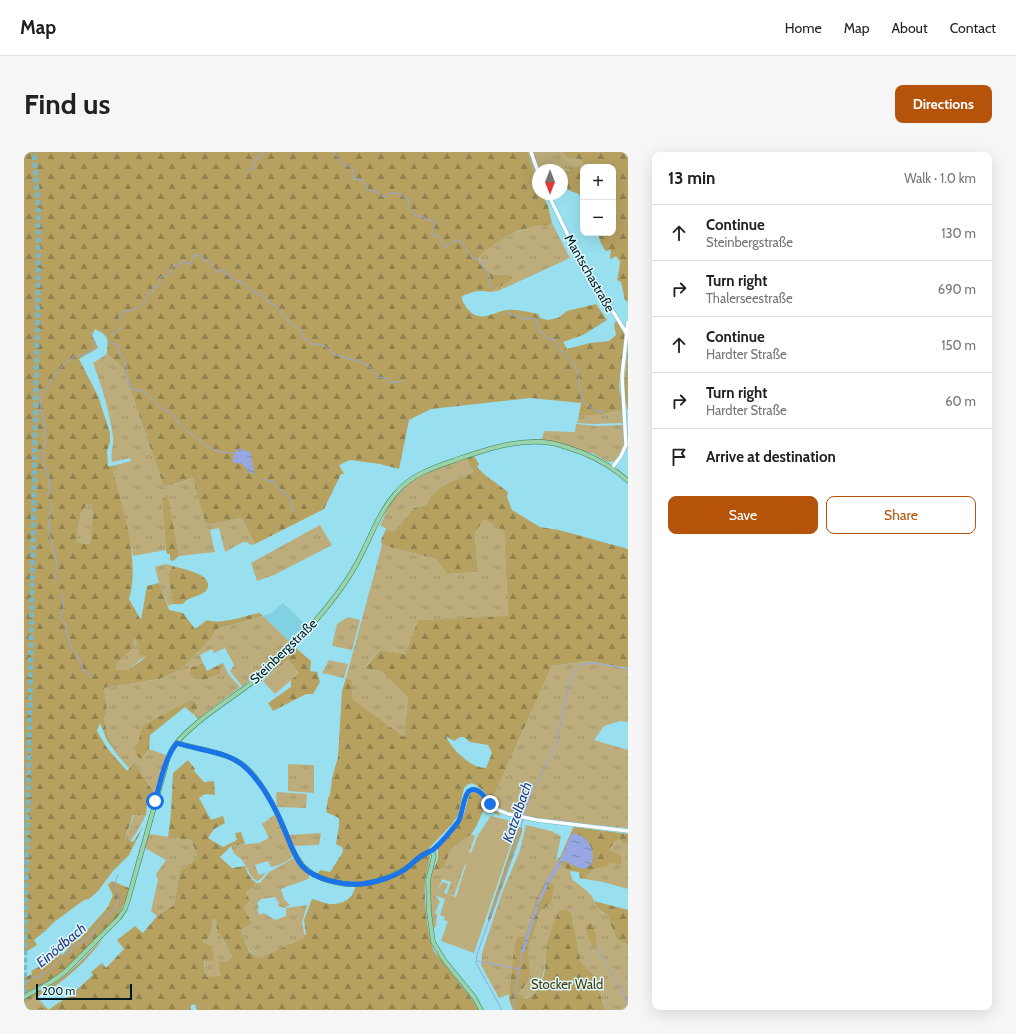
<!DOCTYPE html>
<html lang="en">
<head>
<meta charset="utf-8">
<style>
	:root { --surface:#fff; --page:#f6f6f6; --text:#202124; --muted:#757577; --line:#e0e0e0; --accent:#b45309 }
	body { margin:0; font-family:Cabin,sans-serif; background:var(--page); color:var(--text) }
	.controls { position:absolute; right:12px; top:12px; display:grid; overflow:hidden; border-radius:8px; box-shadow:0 4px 16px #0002 }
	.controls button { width:36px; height:36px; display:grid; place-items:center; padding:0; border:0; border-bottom:1px solid var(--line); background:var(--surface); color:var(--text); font:20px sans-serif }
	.compass { position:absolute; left:508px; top:12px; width:36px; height:36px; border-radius:50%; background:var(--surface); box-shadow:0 4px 16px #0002; rotate:180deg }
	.scale { position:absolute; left:12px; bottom:10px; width:96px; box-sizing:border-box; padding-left:4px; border:2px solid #001a1f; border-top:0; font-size:11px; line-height:14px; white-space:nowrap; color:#001a1f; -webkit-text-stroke:3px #def9ff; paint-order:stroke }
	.stop { position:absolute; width:12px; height:12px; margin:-9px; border:3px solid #1a73e8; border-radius:50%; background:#fff }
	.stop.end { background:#1a73e8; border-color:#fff; box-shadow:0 1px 4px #0008 }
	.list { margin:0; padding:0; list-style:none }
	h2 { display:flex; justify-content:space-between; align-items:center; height:52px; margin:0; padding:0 16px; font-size:17px }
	h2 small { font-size:13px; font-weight:400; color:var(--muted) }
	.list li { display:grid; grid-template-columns:26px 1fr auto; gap:12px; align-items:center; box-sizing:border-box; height:56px; padding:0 16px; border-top:1px solid var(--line) }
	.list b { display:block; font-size:15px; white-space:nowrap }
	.list p { margin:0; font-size:13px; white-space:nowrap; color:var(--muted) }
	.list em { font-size:13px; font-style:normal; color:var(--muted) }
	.actions { display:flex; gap:8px; padding:12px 16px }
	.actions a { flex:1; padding:9px 0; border:1px solid var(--accent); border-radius:8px; text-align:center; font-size:14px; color:var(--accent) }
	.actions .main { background:var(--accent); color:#fff }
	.icon { flex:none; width:22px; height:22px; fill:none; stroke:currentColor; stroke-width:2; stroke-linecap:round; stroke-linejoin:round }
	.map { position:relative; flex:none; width:604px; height:858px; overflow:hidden; border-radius:8px }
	header { display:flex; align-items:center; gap:24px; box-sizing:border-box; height:56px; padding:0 20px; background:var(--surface); border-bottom:1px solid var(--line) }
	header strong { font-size:19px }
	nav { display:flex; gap:22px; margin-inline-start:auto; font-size:14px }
	.intro { display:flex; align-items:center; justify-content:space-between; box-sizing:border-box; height:96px; padding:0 24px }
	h1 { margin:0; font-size:28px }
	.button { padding:10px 18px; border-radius:8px; background:var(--accent); color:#fff; font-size:14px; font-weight:700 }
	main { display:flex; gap:24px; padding:0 24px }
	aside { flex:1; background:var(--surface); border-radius:8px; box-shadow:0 4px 16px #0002 }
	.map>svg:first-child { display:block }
	.built { fill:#80d2e2 }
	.grass { fill:url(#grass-tufts) }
	.forest { fill:url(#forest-firs); fill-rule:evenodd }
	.garden { fill:#bdad7c }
	.water { fill:url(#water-ripples) }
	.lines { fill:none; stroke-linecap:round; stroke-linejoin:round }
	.stream { stroke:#96a7e1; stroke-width:1 }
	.highway-tunnel { stroke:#7ab8c5; stroke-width:5; stroke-dasharray:5 2.5; stroke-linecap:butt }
	.minor-casing { stroke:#6fb6c4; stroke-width:4.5 }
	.major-casing { stroke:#377f56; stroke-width:5 }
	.minor { stroke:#fff; stroke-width:3.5 }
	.major { stroke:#99d3ab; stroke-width:4 }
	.route { stroke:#1a73e8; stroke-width:5 }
	.labels { text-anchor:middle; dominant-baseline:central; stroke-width:3; stroke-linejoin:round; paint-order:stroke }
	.street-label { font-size:13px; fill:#001a1f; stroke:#def9ff }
	.park-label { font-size:13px; fill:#483903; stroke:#def9ff }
	.water-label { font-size:14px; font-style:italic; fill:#2d3a7f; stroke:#def9ff }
</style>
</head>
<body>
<header>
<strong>Map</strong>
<nav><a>Home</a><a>Map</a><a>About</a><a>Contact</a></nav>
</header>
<div class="intro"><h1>Find us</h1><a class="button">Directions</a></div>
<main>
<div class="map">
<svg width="604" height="858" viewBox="0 0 604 858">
	<defs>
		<pattern id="grass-tufts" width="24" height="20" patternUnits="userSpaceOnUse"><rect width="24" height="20" fill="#bdad7c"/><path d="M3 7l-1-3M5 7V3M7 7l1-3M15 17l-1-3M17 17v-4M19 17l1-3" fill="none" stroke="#a1946b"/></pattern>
		<pattern id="forest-firs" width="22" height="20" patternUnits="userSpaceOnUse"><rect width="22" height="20" fill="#b6a161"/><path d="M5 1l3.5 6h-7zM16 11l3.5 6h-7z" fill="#92824f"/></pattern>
		<pattern id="water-ripples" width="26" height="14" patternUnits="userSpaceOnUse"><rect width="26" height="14" fill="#96a7e1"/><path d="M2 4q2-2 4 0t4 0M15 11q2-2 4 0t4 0" fill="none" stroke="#7887b6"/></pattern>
	</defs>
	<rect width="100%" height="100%" fill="#98e0ef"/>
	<path class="built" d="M259,451L282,473L278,476L279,478L267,491L239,464L249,460Z"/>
	<path class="grass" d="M504,0H539L540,3L545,6L556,7L559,10L558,13L552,15H546L545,19L514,18V31L508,17Z
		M528,71L546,106L474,139L467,140L486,129L484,123L468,122L455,111C455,107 456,103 459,100C470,89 498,77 513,73C518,72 522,74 528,71Z
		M83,202L99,216L140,335L170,326L182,373L218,366L231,392L226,393L223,390H219L201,400L195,376L186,378L191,400L155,404L144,344L138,347L142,398L109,404L88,314L107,309L106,306L88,310C86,302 90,294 89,285C86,262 78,234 69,211Z
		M599,258V270L598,271L569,272L553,271L555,263H573Z
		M552,272L573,274L598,273L600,274C601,287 602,295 593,306C590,309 588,310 584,310L568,301L562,300L536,291L509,288V287H518L520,279L551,280Z
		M444,306L443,309L450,320C432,328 409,334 402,353L390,356L370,381L356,373C361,364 363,355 370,345C387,323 418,314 444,306Z
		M63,352L67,353L69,361L66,392L55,391L52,387L57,361Z
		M460,366L480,379L484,465L394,468L381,502L356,498L341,515L357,519L384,546L380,586L327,547L328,530L322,526L358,393L412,407L423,422L454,420L451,381Z
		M296,373L308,393L250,423L233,429L227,411Z
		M142,412L149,414L144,422L149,452L144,454L135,431L131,415Z
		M239,464L267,491L219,534L217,533L206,519L210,513L201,496L190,501L188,497L176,503L179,511L166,516L180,528L196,522L199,511L205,523L216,535L215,536L174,567L169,562L175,554L168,547L119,573L117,607L125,597L142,603L131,642L110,610L105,616L95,605L84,584L80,566L83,558L80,536L135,527L156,518L184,490L193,477Z
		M324,465L336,468L328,498L308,494L313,472Z
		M112,485L122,505L117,507L104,518H89L93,511L110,496L109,488Z
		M305,508L324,512L320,526L298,521Z
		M563,509L604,517V570L596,569L580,574L570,588L604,598V676L531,669L490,662L477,659L467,650L528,514Z
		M264,612L290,613V641L264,639Z
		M253,640L283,642L282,656L253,655L252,643Z
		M252,662L269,704C265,709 254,714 247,715L244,709L231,713L235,723L240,721L241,722L237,727L233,729C225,725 225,718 220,711C215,702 211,707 207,694L235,691L245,686L238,672Z
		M110,663H122C117,672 113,681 106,689L101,686Z
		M502,673L527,679L537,684L532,709L546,719L548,727L563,739L568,744L572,754L578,761L583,763L593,788L601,791L604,795V858H581L570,823L557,811L547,762L523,791L521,813L517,833L514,838L501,847L494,841L505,829L506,821L503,796L513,771L515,762L521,755L511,749L507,767L501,784L489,804L486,842L475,846L457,813L458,801L478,741L496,698Z
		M297,681L295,693L269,694L264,683Z
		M125,682L167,688L174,705L156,719L150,753L133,764L127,759L134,728L132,722L142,708L121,696Z
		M447,682L451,684L430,744L423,742L427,730L418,727L412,745L416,749L411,761L413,762L412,774L410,776L408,774C407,754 404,735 409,716L412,718L419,716L426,698Z
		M594,687L604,693V737L579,730L561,727L568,718L577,716L584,698Z
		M270,706L280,718L286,722L284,727L257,737L260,747L266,753L260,756L254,754L255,751L251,745L237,747L233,751L235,756L233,758L236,763L240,761L251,768L262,764V756L283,753L278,771L281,784L279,786L235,806L225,798L217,778L228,771L220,756L221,741L232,733L228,727L233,731H236L245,720Z
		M189,767H192L193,781L198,785L208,805L202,810L196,808L194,812L196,825H182L181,821L179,787L186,783Z
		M12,844L21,854L14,858H1L3,856L1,851Z"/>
	<path class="forest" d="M0,0H504L508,17L514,31V42H518L524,54L528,71L524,73H514L494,79L482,85L459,100L455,106V111L468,122L484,123L487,125L486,129L467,140L459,139H452L438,144C437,148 440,151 442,155C455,173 468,160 483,158C493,157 504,160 514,162L516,166L523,168L534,166L543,159L572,152L583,168L559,183L539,190L543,197L566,191L585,189L592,183L590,172L592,169L596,172L602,187L598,206L595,235L599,258L573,263H555L557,251L506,246L407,257L385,268L375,317L356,312L326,308L315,313L320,322H317L300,357L231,392L218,366L182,373L169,326L140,335L99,216L83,202C84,187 86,184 71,177L68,183L74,196L55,207L74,244L86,281V290L83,299L84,314H88C97,353 117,408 105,447L117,468L123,434L135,431L145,458L159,461L171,477L183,468C199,473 219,464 236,461L239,464L193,477L184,490L156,518L135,527L80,536L83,558L80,566L84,584L95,605L83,588L76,571L73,579L83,596L103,619L110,610L131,642L129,648L123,653L122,663H109L101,686L109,690L119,675L105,703L89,719L74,739L65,747L60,748L30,770L21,779L10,788L13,793L0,801ZM63,352L67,353L69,361L66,392L55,391L52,387L57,361ZM112,486L116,503L121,504L122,505L104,518H90L93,511L110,496L109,488Z
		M539,0H604V150L601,148L597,130L593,128C594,126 596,112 596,109L592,104L587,107L586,106L587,98L582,99L580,97L576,89L574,81H589V15H559V52L555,42L544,38L542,32L543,26L538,21L539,19H545L546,15H552L558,13L559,10L556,7L545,6L540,3Z
		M604,194V257H603L600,234Z
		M450,304L455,312L453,315L461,323L484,340L483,345L488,358L516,375L535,378L604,397V516L563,509L528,514L467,650C462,641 458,636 448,631L443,633L440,636L434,663L428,672L405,696C408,708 403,716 401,729C400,746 403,784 410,799L445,843L455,858H173L171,852L167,853V858H11L21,854L24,858L48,842L69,823L67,820L78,811L82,816L100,797L93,788L111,774L119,781L133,764L150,753L156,719L174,705L167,688L144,685L147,661L149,621L164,608L171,617L170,619L180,630L190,629L191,643L181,642L175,646L187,668L199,664L201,671L190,677L184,686L199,695L213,688L211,681L217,680L221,692L207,694L196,705L208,716L221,714L224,722L232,733L221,741L226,748L220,756L228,771L217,778L225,799L235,806L279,786L282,782L280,768L288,747C294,748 303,753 310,752C324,751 331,743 332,730L317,729L293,723L296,718L306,720L319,700L318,695L312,692L315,674V666L302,660L304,646L306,643L308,626L314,605L318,539L322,526L328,529V547L380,585L384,546L357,519L341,516L356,498L381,502L394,468L484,464L480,379L460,367L451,381L454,420L423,422L412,407L358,393L357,388L362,377L370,380L390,356L402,353C409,334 432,328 450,320L443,309L444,306ZM422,584L430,589L436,585H440L446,590L464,593L468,601L462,616C459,616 455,615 452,614C441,609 426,595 422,584ZM189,767H192L193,781L198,785L208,805L202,810L196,808L194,812L196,824L183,825L181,821L180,809H189L190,801L184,792L179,791V787H183L186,783Z
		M144,343L155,404L149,409L146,408V402H143L142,398L138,347Z
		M149,414C158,417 183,421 184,432C185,438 180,441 175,443C169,446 163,446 159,452H149L144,422Z
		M269,495L273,497L287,509L286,519L293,520L296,530L289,542H282L249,559L244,551L267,535V527L275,521L264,508L231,534V533L239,527Z
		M179,511L183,519L199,511L196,522L180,528L167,524L166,516Z
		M168,547L175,554L169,562L161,555L126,583L125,597L117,607L111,602L119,573Z
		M448,639L454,641L465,655L476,662L475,664L463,656L460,657L452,675L447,682L426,698L420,716L412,718L410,717L414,706V696L416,692L432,674L444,645Z
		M495,675L498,676V680L466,769H464V766L493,678Z
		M551,675L604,682V693L594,687L584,698L596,703L598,712L586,711L584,714L568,718L561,727L556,726L555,720L546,719L536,712L539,708L547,711L548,682L537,706L534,711L532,709L536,705L549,676Z
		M522,728L530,734L527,751L521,755L515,762L513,771L504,796L506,821L505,829L494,841L502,847C506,844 511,841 514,837C523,826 521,804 523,791C526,780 531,769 535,758H542L547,761L557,811L570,823L581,858H489L485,847L489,804L493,785L501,784L507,767L511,749Z
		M88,729L105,736L101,750L93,765L61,799L32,825L0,842V826L8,822L7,819L22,811L34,799L38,803L44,797L40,792L48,783L55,788L84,755L89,743L84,733Z
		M570,749L604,758V795L601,791L593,788L583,763C577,760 572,756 570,749Z
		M567,771C573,779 572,790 573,799C568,792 561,782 562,773Z
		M78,787C69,803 40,830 23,839C16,843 8,847 1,851L0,850V847C10,840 23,836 33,829C50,818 64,802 78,787Z"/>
	<path class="garden" d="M264,508L275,521L251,542L239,529Z
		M467,664L494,671L450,801L417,789L424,769L420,768L421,765L416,763L421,747L412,744L418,730L424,732L420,741L432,745L442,713L429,709L433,698L447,701L454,683Z"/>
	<path class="water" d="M216,296L221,299H225L227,302L230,321L227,322L218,312L208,310C209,305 211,298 216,296Z
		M548,681C551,682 555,683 557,684C573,692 573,720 556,716C550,715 545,709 539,709L526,729L515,752L500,800H497L513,751L523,728L537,706Z"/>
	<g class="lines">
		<path class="stream" d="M310,0L319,12L323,14L325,13L329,18V27H338L344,38L353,40L361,46L366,41L378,42L381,46L385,47V56L390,60L391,64C399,63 403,69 411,69V73L407,81L410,83L415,84L421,96C425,91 429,89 435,88L438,90L448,106L453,107L460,112V117L466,125L465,133L470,136
			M224,19L230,16V10L232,7L236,6L239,0
			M141,124L145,123L147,121V116L150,113L155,115L156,110L160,109L162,112L167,111L171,102L179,105V108C188,109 189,114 193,121L201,117L202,123H206L209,127L220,131L230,140L239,144L245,151L251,153L255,157L264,169L272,175L277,178L280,187L284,188L288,192H294L301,194L309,202L337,210L346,215L354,225L364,227L366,231L378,229
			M482,161L502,167L512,166L514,178L519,181L522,186L531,188L535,197L540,200L541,204L549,210L555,223V233L558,248L571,259L581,260
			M95,169L96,164L99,160C115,157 118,156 125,141L129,140V135H133L137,131L135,127L139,124
			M86,184L97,176
			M84,189L95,194L94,200L98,204L103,214V223L107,237L114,238L122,241L138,257L147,261L158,275L183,294L195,300L212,301
			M54,204C62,203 69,199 72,192L67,181
			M239,327L250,330L256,338L267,346L268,356L270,360
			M24,343L26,335L23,319L20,311L19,297L22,291L20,281L21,277L19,264L17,259V249L19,240C24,237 25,232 28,227C34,218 42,210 51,204
			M25,348L28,353C27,361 24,370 25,378C26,390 32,400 33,412C33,419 29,422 33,429
			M37,442L40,456L36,466L40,470L47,495L54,504L59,518L64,521L68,526
			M573,795C582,815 596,832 604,852
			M453,809L495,817
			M0,832L10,825H16L18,822L23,820L41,802H43L48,799L47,796L64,787L79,767L92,757V754L95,745C90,736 90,732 94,723
			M478,858L452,811L453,802L487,708L506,644L533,592L539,558L546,528L555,513C571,509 588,514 604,517
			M489,858L498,800"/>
		<path class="highway-tunnel" d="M0,848L14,138V52L10,0"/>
		<g class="minor-casing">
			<path id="minor" d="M507,0L514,20
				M524,42L553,102L603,182
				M588,316L597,304L602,293L598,224L604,170
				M408,699L434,670L438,662L443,643L446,639L450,637L454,638L470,656L484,662L513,668L604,679"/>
		</g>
		<g class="major-casing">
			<path id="major" d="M153,591C176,598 206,600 224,617C241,634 252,657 261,679C266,691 270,704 279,714C291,728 320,734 338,732C352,730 369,724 381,717C391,711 397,701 408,699L410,704L404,728L405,760L409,790L420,808L450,845L457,858
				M0,845L27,830L41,820L95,766L101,757L104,748L142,613C143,608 145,603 147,599C160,576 201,551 222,535C240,522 255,507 271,491C294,467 317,441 333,411C346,388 354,361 372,341C388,322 411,315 434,307C463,297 496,286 527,291C538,293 547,297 557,300C574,307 590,316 604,329"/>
		</g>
		<use href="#minor" class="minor"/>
		<use href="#major" class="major"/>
	</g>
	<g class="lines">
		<path class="route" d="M131,649C137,629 140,607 153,591C176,599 206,599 223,617C240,634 252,657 261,679C266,691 270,704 278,714C291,728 319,733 337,732C351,731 369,725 380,718C386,714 391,708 397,704C401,701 406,700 410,697C418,690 427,679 434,670C439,662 439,644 445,639C454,633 461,646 466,652"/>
	</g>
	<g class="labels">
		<g class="street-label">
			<text transform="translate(566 121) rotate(60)">Mantschastraße</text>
			<text transform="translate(259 499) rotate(-44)">Steinbergstraße</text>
		</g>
		<g class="park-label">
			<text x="543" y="832">Stocker Wald</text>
		</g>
		<g class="water-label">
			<text transform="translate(493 660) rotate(-71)">Katzelbach</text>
			<text transform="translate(37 793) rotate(-40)">Einödbach</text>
		</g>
	</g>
</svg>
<div class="controls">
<button>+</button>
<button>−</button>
</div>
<svg class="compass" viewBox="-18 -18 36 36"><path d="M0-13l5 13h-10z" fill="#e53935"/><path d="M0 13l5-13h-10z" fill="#757577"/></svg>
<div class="scale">200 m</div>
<div class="stop" style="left:131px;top:649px"></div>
<div class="stop end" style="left:466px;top:652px"></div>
</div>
<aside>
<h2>13 min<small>Walk · 1.0 km</small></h2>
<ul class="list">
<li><svg class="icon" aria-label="ahead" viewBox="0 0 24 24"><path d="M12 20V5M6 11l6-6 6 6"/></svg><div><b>Continue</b><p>Steinbergstraße</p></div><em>130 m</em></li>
<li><svg class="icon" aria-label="right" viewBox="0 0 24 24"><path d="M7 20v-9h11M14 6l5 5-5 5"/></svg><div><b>Turn right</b><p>Thalerseestraße</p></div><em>690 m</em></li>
<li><svg class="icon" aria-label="ahead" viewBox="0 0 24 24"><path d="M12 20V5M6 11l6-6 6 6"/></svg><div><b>Continue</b><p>Hardter Straße</p></div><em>150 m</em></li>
<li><svg class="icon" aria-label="right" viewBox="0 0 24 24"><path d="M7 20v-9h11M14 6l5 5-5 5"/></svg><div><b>Turn right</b><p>Hardter Straße</p></div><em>60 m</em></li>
<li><svg class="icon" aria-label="arrive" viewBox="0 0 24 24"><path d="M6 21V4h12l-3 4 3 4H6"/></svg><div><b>Arrive at destination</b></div></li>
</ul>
<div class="actions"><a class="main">Save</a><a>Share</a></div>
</aside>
</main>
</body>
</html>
